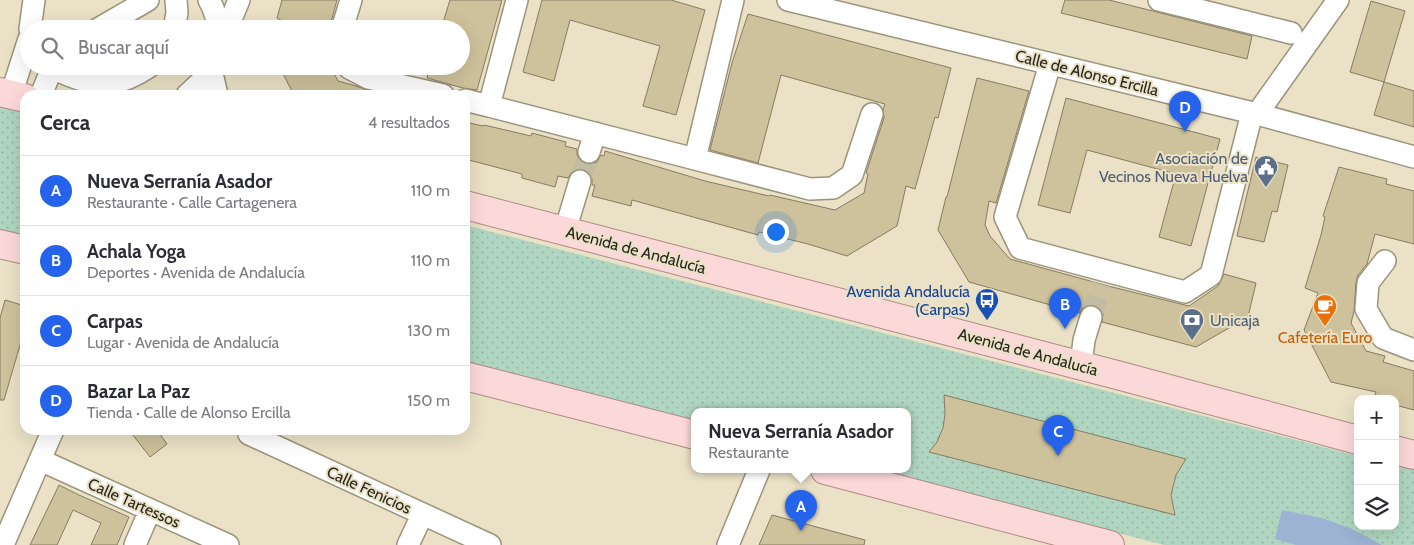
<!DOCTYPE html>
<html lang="es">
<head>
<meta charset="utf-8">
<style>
	:root { --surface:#fff; --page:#f2f2f3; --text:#2b2b33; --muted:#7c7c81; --line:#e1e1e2; --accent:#2563eb }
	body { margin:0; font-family:Cabin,sans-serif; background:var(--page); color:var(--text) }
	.controls { position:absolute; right:15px; bottom:15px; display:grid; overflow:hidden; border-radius:10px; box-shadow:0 5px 20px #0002 }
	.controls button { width:45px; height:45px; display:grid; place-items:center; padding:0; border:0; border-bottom:1px solid var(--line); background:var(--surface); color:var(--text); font:25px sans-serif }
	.you { position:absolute; left:775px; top:231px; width:18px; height:18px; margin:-12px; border:4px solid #fff; border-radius:50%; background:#1a73e8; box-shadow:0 0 0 8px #1a73e833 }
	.badge { display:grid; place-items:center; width:32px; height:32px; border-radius:50%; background:var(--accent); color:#fff; font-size:16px; font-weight:700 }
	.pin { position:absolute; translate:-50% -41px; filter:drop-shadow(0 1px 2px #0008) }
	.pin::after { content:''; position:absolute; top:26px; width:18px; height:15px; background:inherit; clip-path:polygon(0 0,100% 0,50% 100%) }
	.popup { position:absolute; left:691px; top:408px; width:220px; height:65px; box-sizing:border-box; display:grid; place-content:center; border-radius:10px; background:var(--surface); filter:drop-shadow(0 1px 4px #0005); font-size:16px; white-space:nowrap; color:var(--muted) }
	.popup b { font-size:19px; color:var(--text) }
	.popup::after { content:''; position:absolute; left:50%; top:100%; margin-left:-10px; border:10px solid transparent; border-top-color:var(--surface) }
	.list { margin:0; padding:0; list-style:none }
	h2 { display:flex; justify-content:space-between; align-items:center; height:65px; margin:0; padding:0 20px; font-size:21px }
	h2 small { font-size:16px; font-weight:400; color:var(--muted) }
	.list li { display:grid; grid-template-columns:32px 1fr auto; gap:15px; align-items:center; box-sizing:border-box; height:70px; padding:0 20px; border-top:1px solid var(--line) }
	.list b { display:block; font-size:19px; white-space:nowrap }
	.list p { margin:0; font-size:16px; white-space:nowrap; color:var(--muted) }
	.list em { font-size:16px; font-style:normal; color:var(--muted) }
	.icon { flex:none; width:28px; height:28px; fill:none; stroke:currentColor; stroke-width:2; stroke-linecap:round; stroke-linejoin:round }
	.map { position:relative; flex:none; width:1414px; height:545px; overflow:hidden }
	.search { position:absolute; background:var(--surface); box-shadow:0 5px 20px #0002; left:20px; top:20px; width:450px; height:55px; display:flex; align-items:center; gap:12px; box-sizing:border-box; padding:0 18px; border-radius:28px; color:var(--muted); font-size:19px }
	.panel { position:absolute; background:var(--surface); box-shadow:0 5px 20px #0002; left:20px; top:90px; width:450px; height:345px; border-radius:15px }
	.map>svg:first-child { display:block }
	.park { fill:url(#park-dots) }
	.water { fill:#9db3d3 }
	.building { fill:#cec29c; stroke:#847c63 }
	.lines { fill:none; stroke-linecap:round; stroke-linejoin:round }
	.minor-tunnel { stroke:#c3bca4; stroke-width:21; stroke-dasharray:21 11; stroke-linecap:butt }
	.minor-casing { stroke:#9c947a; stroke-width:24 }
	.major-casing { stroke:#b08a85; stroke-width:30 }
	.minor { stroke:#fff; stroke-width:21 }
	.major { stroke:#fbd9d8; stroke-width:28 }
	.labels { text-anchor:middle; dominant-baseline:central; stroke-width:4; stroke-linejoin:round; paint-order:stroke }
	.street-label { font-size:16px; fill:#29261c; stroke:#eae1c6 }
	.service-label { font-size:16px; fill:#4e5e75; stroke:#eae1c6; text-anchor:end }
	.transit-label { font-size:16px; fill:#164399; stroke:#eae1c6; text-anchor:end }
	.food-label { font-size:16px; fill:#c56008; stroke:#eae1c6 }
</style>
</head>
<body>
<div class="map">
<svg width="1414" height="545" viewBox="0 0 1414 545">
	<defs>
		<pattern id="park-dots" width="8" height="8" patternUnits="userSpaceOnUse" patternTransform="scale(1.25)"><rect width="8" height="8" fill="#b0d6c1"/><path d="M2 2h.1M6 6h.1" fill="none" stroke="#97b8a5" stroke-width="1.8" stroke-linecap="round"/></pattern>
	</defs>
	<rect width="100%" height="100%" fill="#eae1c6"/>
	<path class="park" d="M0,103L25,108V243L0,237Z
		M465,225L1358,456V526H1395V465L1414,470V545H1164L875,470H907V412H695V423L465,363Z"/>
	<path class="water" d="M1282,510L1322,518L1352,529L1382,545H1296L1275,539Z"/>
	<path class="building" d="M282,0H337L329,29H288L290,25L277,18Z
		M450,0H502L477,90L463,88L427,78L430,66H461V29H441Z
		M542,0H671L705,10L676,115L643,106L660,46L570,20L554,81L523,72Z
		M1065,0H1109L1252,36L1247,59L1061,13Z
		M1371,1L1405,11L1384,82L1350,72Z
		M748,14L951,68L938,118L935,117L915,189L906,186L897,226L847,256L808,244L759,232L758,235L632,200L631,206L592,196L595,185H592V179L589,173L583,169H578L572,172L568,178L558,176L555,187L522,178V174L465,159V122L483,126L484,125L531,136L532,133L566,142L565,146L577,149V155L580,160L586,164H591L597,162L601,155L604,156L605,151L705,181L769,196L770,195L835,210L864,193L868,174L866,173L884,118L883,109L885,104L781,75L758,163L710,150L732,63Z
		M279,66H330L338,81L356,86L370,91V95H294Z
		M977,78L1029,91L996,203L989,201L985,225L990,236L1010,259L1112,287L1189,306L1218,286L1224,274L1256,283L1248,317L1196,347L1102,322L1103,314L1100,308L1094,305H1089L1083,308L1079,313L969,282L938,230L946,197H947Z
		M1384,82L1414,91V127L1374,115Z
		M1066,98L1220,139L1191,246L1159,237L1176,174L1087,150L1070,213L1038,205Z
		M1256,157L1288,165L1277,212L1272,211L1264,242L1237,236Z
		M1339,167L1387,179L1386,184L1414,191V244L1375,234L1367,264L1358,275L1356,282L1354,311L1351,323L1366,351L1385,356L1383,362L1414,371V410L1395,405V399H1374L1376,392L1331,382L1304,330L1318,293L1305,288L1321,235L1325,217L1323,216Z
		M5,300L25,306V328L4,400H0V318Z
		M944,395L1186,459L1176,475L1171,495L1175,515L929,452L937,442L943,428L945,414Z
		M129,430H157L167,444L150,457Z
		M59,485L79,495L129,517L117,545H91L101,523L73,510L57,545H30Z
		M772,515L865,540L864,545H759Z"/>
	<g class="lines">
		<path class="minor-tunnel" d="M580,181L589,152
			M1091,317L1101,284"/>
		<g class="minor-casing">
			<path id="minor" d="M209,0L213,8L220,29
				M517,0L489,106L695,159L733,0
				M788,0L1257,114L1414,157
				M1159,0L1291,33
				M30,29L34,0
				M98,29L148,0
				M174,29L177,13L176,0
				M227,29L239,0
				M342,29L351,0
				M1050,64L1005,217L1020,248L1185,292L1211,275L1252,113
				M50,66C55,70 62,72 68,75C99,88 121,86 150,66
				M348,66L349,68L368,78L443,95
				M211,69L217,95
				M11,95L29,39
				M41,95L53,66
				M187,95L202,81L211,69
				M465,100L489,106
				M1257,114L1338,0
				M589,152L595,133
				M695,159L810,189L833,188L852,175L872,114
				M565,231L580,181
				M1385,261L1368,283L1366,309L1383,338L1414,350
				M1081,366L1084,340L1091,317
				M249,434L490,545
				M40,460L228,545
				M3,545L53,430
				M135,545L150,510
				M408,545L422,515
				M728,545L759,470"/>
		</g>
		<g class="major-casing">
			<path id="major" d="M0,92L25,98
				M465,205L1117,375L1358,440
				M0,244L25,250
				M465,376L695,435
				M1395,450L1414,455
				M825,470L1110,545"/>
		</g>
		<use href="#minor" class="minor"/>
		<use href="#major" class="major"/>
	</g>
	<defs>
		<g id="civic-pin" transform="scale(1.25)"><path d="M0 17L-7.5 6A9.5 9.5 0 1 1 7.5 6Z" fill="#5c6f8a" stroke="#eae1c6"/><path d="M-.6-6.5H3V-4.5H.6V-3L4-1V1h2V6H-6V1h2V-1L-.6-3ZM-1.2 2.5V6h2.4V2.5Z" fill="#fff"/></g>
		<g id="bus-pin" transform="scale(1.25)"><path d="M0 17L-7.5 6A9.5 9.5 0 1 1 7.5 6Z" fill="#1a4fb4" stroke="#eae1c6"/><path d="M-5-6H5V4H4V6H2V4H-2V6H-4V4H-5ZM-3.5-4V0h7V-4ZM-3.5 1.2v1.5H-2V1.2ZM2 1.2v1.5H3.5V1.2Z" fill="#fff"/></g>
		<g id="cafe-pin" transform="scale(1.25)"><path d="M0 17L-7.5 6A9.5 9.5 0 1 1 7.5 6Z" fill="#e8710a" stroke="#eae1c6"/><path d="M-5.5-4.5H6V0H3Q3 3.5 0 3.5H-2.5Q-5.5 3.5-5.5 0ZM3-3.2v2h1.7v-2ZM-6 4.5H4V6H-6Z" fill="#fff"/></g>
		<g id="bank-pin" transform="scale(1.25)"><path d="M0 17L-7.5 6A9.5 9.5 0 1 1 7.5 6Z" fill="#5c6f8a" stroke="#eae1c6"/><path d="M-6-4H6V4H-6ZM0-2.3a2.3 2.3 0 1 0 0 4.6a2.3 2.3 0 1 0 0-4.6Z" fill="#fff"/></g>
	</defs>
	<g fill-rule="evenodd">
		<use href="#civic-pin" x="1266" y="167"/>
		<use href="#bus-pin" x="987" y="300"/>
		<use href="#cafe-pin" x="1325" y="306"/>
		<use href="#bank-pin" x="1192" y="320"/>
	</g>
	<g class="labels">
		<g class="street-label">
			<text transform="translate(1087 73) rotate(14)">Calle de Alonso Ercilla</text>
			<text transform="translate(636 250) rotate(15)">Avenida de Andalucía</text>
			<text transform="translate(1028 352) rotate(15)">Avenida de Andalucía</text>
			<text transform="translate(369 490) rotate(25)">Calle Fenicios</text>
			<text transform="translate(134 503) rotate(24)">Calle Tartessos</text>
		</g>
		<g class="service-label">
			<text x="1248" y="158">Asociación de<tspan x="1248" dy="18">Vecinos Nueva Huelva</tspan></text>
			<text x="1210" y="320" text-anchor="start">Unicaja</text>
		</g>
		<g class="transit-label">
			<text x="970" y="291">Avenida Andalucía<tspan x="970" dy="18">(Carpas)</tspan></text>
		</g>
		<g class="food-label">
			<text x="1325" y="337">Cafetería Euro</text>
		</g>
	</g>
</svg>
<div class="controls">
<button>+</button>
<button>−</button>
<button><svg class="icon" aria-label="layers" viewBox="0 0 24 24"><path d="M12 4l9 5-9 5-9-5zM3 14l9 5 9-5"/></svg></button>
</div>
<div class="you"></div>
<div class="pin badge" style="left:801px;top:531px">A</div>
<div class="popup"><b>Nueva Serranía Asador</b>Restaurante</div>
<div class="pin badge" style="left:1065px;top:329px">B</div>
<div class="pin badge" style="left:1058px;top:456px">C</div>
<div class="pin badge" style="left:1185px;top:132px">D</div>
<div class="search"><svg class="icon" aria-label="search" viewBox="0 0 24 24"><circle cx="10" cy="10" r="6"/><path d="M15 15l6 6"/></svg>Buscar aquí</div>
<section class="panel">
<h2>Cerca<small>4 resultados</small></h2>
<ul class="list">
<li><span class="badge">A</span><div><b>Nueva Serranía Asador</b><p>Restaurante · Calle Cartagenera</p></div><em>110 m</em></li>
<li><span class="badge">B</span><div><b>Achala Yoga</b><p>Deportes · Avenida de Andalucía</p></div><em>110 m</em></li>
<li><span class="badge">C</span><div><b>Carpas</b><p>Lugar · Avenida de Andalucía</p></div><em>130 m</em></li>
<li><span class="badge">D</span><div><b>Bazar La Paz</b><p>Tienda · Calle de Alonso Ercilla</p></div><em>150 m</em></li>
</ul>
</section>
</div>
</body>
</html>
